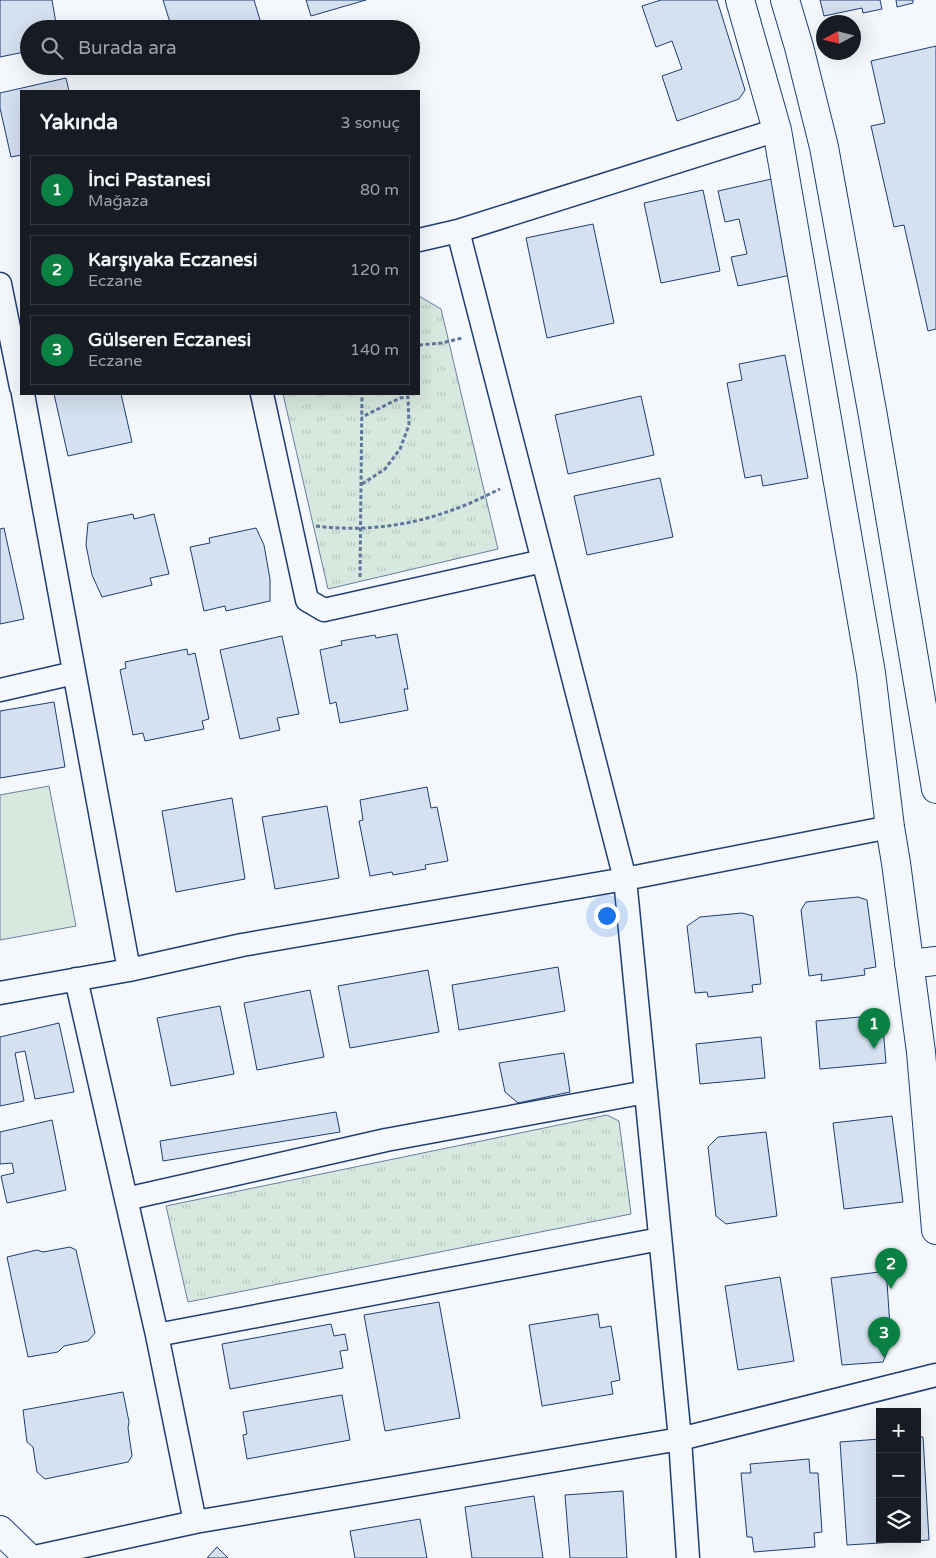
<!DOCTYPE html>
<html lang="tr">
<head>
<meta charset="utf-8">
<style>
	:root { --surface:#171b24; --page:#242831; --text:#f1f3f6; --muted:#9ea1a6; --line:#363941; --accent:#0b8043 }
	body { margin:0; font-family:"Varela Round",sans-serif; background:var(--page); color:var(--text) }
	.controls { position:absolute; right:15px; bottom:15px; display:grid; overflow:hidden; border-radius:0px; box-shadow:0 5px 20px #0002 }
	.controls button { width:45px; height:45px; display:grid; place-items:center; padding:0; border:0; border-bottom:1px solid var(--line); background:var(--surface); color:var(--text); font:25px sans-serif }
	.compass { position:absolute; left:816px; top:15px; width:45px; height:45px; border-radius:50%; background:var(--surface); box-shadow:0 5px 20px #0002; rotate:263deg }
	.you { position:absolute; left:606px; top:915px; width:18px; height:18px; margin:-12px; border:4px solid #fff; border-radius:50%; background:#1a73e8; box-shadow:0 0 0 8px #1a73e833 }
	.badge { display:grid; place-items:center; width:32px; height:32px; border-radius:50%; background:var(--accent); color:#fff; font-size:16px; font-weight:700 }
	.pin { position:absolute; translate:-50% -41px; filter:drop-shadow(0 1px 2px #0008) }
	.pin::after { content:''; position:absolute; top:26px; width:18px; height:15px; background:inherit; clip-path:polygon(0 0,100% 0,50% 100%) }
	.list { margin:0; padding:0; list-style:none }
	h2 { display:flex; justify-content:space-between; align-items:center; height:65px; margin:0; padding:0 20px; font-size:21px }
	h2 small { font-size:16px; font-weight:400; color:var(--muted) }
	.list li { display:grid; grid-template-columns:32px 1fr auto; gap:15px; align-items:center; box-sizing:border-box; height:70px; margin:0 10px 10px; padding:0 10px; border:1px solid var(--line); border-radius:0px }
	.list b { display:block; font-size:19px; white-space:nowrap }
	.list p { margin:0; font-size:16px; white-space:nowrap; color:var(--muted) }
	.list em { font-size:16px; font-style:normal; color:var(--muted) }
	.icon { flex:none; width:28px; height:28px; fill:none; stroke:currentColor; stroke-width:2; stroke-linecap:round; stroke-linejoin:round }
	.map { position:relative; flex:none; width:936px; height:1558px; overflow:hidden }
	.search { position:absolute; background:var(--surface); box-shadow:0 5px 20px #0002; left:20px; top:20px; width:400px; height:55px; display:flex; align-items:center; gap:12px; box-sizing:border-box; padding:0 18px; border-radius:28px; color:var(--muted); font-size:19px }
	.panel { position:absolute; background:var(--surface); box-shadow:0 5px 20px #0002; left:20px; top:90px; width:400px; height:305px; border-radius:0px }
	.map>svg:first-child { display:block }
	.park { fill:url(#park-tufts); stroke:#687fa3 }
	.pitch { fill:#d7e8df; stroke:#687fa3 }
	.building { fill:#d5e0f0; stroke:#1d3f73 }
	.lines { fill:none; stroke-linecap:round; stroke-linejoin:round }
	.street-casing { stroke:#1d3f73; stroke-width:25 }
	.secondary-casing { stroke:#1d3f73; stroke-width:30 }
	.path { stroke:#5e769c; stroke-width:3; stroke-dasharray:4 2.5; stroke-linecap:butt }
	.street { stroke:#f4f7fb; stroke-width:22 }
	.secondary { stroke:#f4f7fb; stroke-width:28 }
</style>
</head>
<body>
<div class="map">
<svg width="936" height="1558" viewBox="0 0 936 1558">
	<defs>
		<pattern id="park-tufts" width="24" height="20" patternUnits="userSpaceOnUse" patternTransform="scale(1.25)"><rect width="24" height="20" fill="#d7e8df"/><path d="M3 7l-1-3M5 7V3M7 7l1-3M15 17l-1-3M17 17v-4M19 17l1-3" fill="none" stroke="#b8c8c3"/></pattern>
	</defs>
	<rect width="100%" height="100%" fill="#f4f7fb"/>
	<path class="park" d="M419,296L441,309L498,549L328,589L283,394H419Z
		M607,1115L619,1121L631,1214L188,1302L166,1206Z"/>
	<path class="pitch" d="M49,786L76,926L0,940V795Z"/>
	<path class="building" d="M0,0H52L57,29H29V51L0,57Z
		M163,0H254L260,20L229,29H172Z
		M306,0H366L311,16Z
		M661,0H717L745,90L739,99L677,121L662,76L682,69L672,41L656,47L642,6Z
		M820,0H880L882,9L863,13L862,8L824,16Z
		M896,0H913V3L897,7Z
		M936,46V329L928,331L904,225L894,227L871,126L885,123L871,61Z
		M66,78L69,91H21V155L11,157L0,108V93Z
		M776,178L796,274L738,286L731,257L747,254L739,219L725,222L718,191Z
		M703,190L720,271L661,283L644,203Z
		M593,224L614,323L547,338L526,238Z
		M785,355L808,478L763,486L761,475L745,478L727,383L742,380L739,364Z
		M54,394H121L132,442L68,456Z
		M641,396L654,455L568,474L555,415Z
		M660,478L673,537L587,555L574,496Z
		M133,514L134,519L154,514L169,574L150,578L152,585L102,597L92,575L86,545L88,523Z
		M4,528L24,619L0,624V529Z
		M256,528L264,545L270,579V601L226,611L225,606L204,611L190,547L210,543L209,538Z
		M397,634L408,689H404L408,710L340,723L336,702L330,704L320,650L342,645L341,641L375,635L376,638Z
		M282,636L299,714L277,718L280,730L240,739L220,650Z
		M187,649L188,655L195,653L209,719L202,721L204,729L145,741L143,733L133,735L120,670L126,668L125,662Z
		M54,702L65,767L0,778V711Z
		M427,787L431,808L437,807L448,861L425,865L426,869L393,875L392,872L370,876L359,821L363,820L360,800Z
		M232,798L245,879L176,892L162,811Z
		M327,806L339,878L275,889L262,817Z
		M858,897L867,900L876,967L864,969L865,975L821,981L822,974L809,976L801,910L806,902Z
		M742,913L753,916L761,984L752,985L753,992L708,997L707,992L695,993L687,926L700,917Z
		M558,967L565,1011L459,1030L452,985Z
		M428,970L439,1032L350,1048L338,986Z
		M310,990L324,1057L257,1070L244,1003Z
		M220,1006L234,1074L171,1086L157,1018Z
		M882,1015L886,1063L820,1069L816,1021Z
		M59,1023L74,1092L35,1099L25,1051L15,1053L24,1101L0,1106V1037Z
		M761,1037L765,1078L700,1084L696,1044Z
		M564,1053L570,1092L518,1103L505,1092L499,1063Z
		M336,1112L340,1132L163,1161L160,1141Z
		M892,1116L903,1202L844,1209L833,1123Z
		M52,1120L66,1190L7,1203L1,1176L14,1173L12,1163L0,1164V1132Z
		M766,1132L777,1216L726,1224L716,1216L708,1147L718,1137Z
		M70,1247L76,1250L95,1333L88,1341L64,1346L58,1352L28,1357L7,1257L37,1250L43,1252Z
		M879,1272L887,1282L891,1342L883,1362L842,1365L831,1278Z
		M780,1277L794,1361L738,1370L725,1286Z
		M439,1302L460,1418L385,1431L364,1315Z
		M598,1314L600,1328L611,1326L620,1380L611,1382L613,1394L542,1406L529,1325Z
		M331,1324L334,1336L345,1334L348,1350L340,1351L343,1368L230,1389L222,1344Z
		M123,1392L129,1422L128,1428L132,1456L128,1462L45,1479L37,1472L33,1447L27,1442L23,1410Z
		M342,1395L350,1440L247,1459L243,1435L247,1434L243,1412Z
		M917,1437H923L929,1540L847,1545L840,1442L880,1439V1539H917Z
		M809,1459L810,1473H818L822,1532L814,1533L815,1547L754,1552L752,1537H747L741,1473H751L750,1464Z
		M623,1491L627,1558H570L565,1495Z
		M534,1496L543,1558H472L465,1507Z
		M420,1519L427,1558H355L350,1531Z
		M217,1547L228,1558H207Z"/>
	<g class="lines">
		<g class="street-casing">
			<path id="street" d="M458,231L625,879L680,1439L688,1558
				M419,240L458,231L777,130
				M0,284L21,387
				M23,394L129,970
				M262,394L307,600L324,610L543,561
				M0,690L74,673
				M76,979L157,1335L195,1522
				M0,993L129,970L242,945L625,879L890,827
				M126,1199L386,1140L646,1092
				M157,1335L660,1239
				M30,1558L195,1522L680,1439L936,1375"/>
		</g>
		<g class="secondary-casing">
			<path id="secondary" d="M740,0L777,130L871,673L890,827L896,863L921,1052L936,1230
				M785,0L799,47L824,147L873,416L936,789
				M909,964L936,961
				M0,1530L29,1558"/>
		</g>
		<path class="path" d="M419,345L442,343L462,338
			M362,484L385,469L400,449L409,425L408,397L400,398L362,417
			M316,526C362,532 411,526 455,509C470,504 485,496 500,489
			M360,577L362,394"/>
		<use href="#street" class="street"/>
		<use href="#secondary" class="secondary"/>
	</g>
</svg>
<div class="controls">
<button>+</button>
<button>−</button>
<button><svg class="icon" aria-label="layers" viewBox="0 0 24 24"><path d="M12 4l9 5-9 5-9-5zM3 14l9 5 9-5"/></svg></button>
</div>
<svg class="compass" viewBox="-18 -18 36 36"><path d="M0-13l5 13h-10z" fill="#e53935"/><path d="M0 13l5-13h-10z" fill="#9ea1a6"/></svg>
<div class="you"></div>
<div class="pin badge" style="left:874px;top:1049px">1</div>
<div class="pin badge" style="left:891px;top:1289px">2</div>
<div class="pin badge" style="left:884px;top:1358px">3</div>
<div class="search"><svg class="icon" aria-label="search" viewBox="0 0 24 24"><circle cx="10" cy="10" r="6"/><path d="M15 15l6 6"/></svg>Burada ara</div>
<section class="panel">
<h2>Yakında<small>3 sonuç</small></h2>
<ul class="list">
<li><span class="badge">1</span><div><b>İnci Pastanesi</b><p>Mağaza</p></div><em>80 m</em></li>
<li><span class="badge">2</span><div><b>Karşıyaka Eczanesi</b><p>Eczane</p></div><em>120 m</em></li>
<li><span class="badge">3</span><div><b>Gülseren Eczanesi</b><p>Eczane</p></div><em>140 m</em></li>
</ul>
</section>
</div>
</body>
</html>
